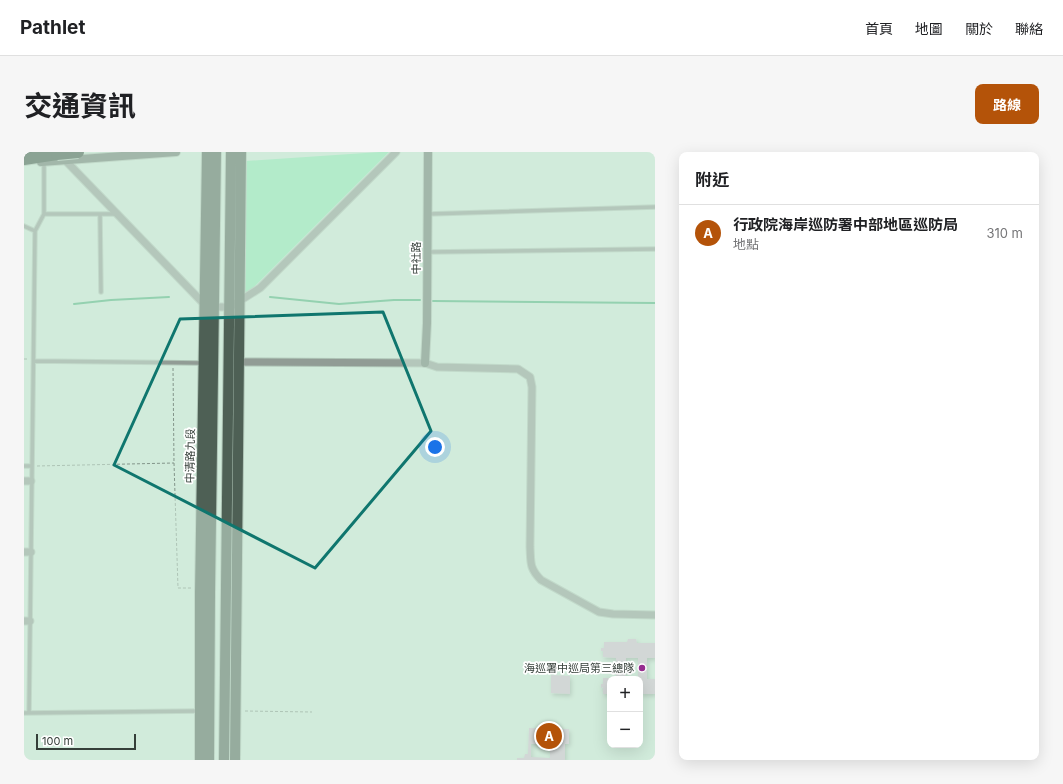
<!DOCTYPE html>
<html lang="zh-TW">
<head>
<meta charset="utf-8">
<style>
	:root { --surface:#fff; --page:#f6f6f6; --text:#202124; --muted:#757577; --line:#e0e0e0; --accent:#b45309 }
	body { margin:0; font-family:Inter,"Noto Sans TC",sans-serif; background:var(--page); color:var(--text) }
	.controls { position:absolute; right:12px; bottom:12px; display:grid; overflow:hidden; border-radius:8px; box-shadow:0 4px 16px #0002 }
	.controls button { width:36px; height:36px; display:grid; place-items:center; padding:0; border:0; border-bottom:1px solid var(--line); background:var(--surface); color:var(--text); font:20px sans-serif }
	.scale { position:absolute; left:12px; bottom:10px; width:100px; box-sizing:border-box; padding-left:4px; border:2px solid #353f39; border-top:0; font-size:11px; line-height:14px; white-space:nowrap; color:#353f39; -webkit-text-stroke:3px #fff; paint-order:stroke }
	.you { position:absolute; left:411px; top:295px; width:14px; height:14px; margin:-10px; border:3px solid #fff; border-radius:50%; background:#1a73e8; box-shadow:0 0 0 6px #1a73e833 }
	.badge { display:grid; place-items:center; width:26px; height:26px; border-radius:50%; background:var(--accent); color:#fff; font-size:13px; font-weight:700 }
	.pin { position:absolute; translate:-50% -50%; border:2px solid #fff; box-shadow:0 1px 4px #0006 }
	.list { margin:0; padding:0; list-style:none }
	h2 { display:flex; justify-content:space-between; align-items:center; height:52px; margin:0; padding:0 16px; font-size:17px }
	h2 small { font-size:13px; font-weight:400; color:var(--muted) }
	.list li { display:grid; grid-template-columns:26px 1fr auto; gap:12px; align-items:center; box-sizing:border-box; height:56px; padding:0 16px; border-top:1px solid var(--line) }
	.list b { display:block; font-size:15px; white-space:nowrap }
	.list p { margin:0; font-size:13px; white-space:nowrap; color:var(--muted) }
	.list em { font-size:13px; font-style:normal; color:var(--muted) }
	.map { position:relative; flex:none; width:631px; height:608px; overflow:hidden; border-radius:8px }
	header { display:flex; align-items:center; gap:24px; box-sizing:border-box; height:56px; padding:0 20px; background:var(--surface); border-bottom:1px solid var(--line) }
	header strong { font-size:19px }
	nav { display:flex; gap:22px; margin-inline-start:auto; font-size:14px }
	.intro { display:flex; align-items:center; justify-content:space-between; box-sizing:border-box; height:96px; padding:0 24px }
	h1 { margin:0; font-size:28px }
	.button { padding:10px 18px; border-radius:8px; background:var(--accent); color:#fff; font-size:14px; font-weight:700 }
	main { display:flex; gap:24px; padding:0 24px }
	aside { flex:1; background:var(--surface); border-radius:8px; box-shadow:0 4px 16px #0002 }
	.map>svg:first-child { display:block }
	.green { fill:#8eeab7 }
	.lines { fill:none; stroke-linecap:round; stroke-linejoin:round }
	.stream { stroke:#4ab17d; stroke-width:2 }
	.building { fill:#d3bed0; fill-rule:evenodd; filter:url(#shadow) }
	.lane-casing { stroke:#afc5b7; stroke-width:5.5 }
	.street-casing { stroke:#afc5b7; stroke-width:9 }
	.secondary-casing { stroke:#afc5b7; stroke-width:10 }
	.primary-casing { stroke:#afc5b7; stroke-width:12 }
	.highway-casing { stroke:#afc5b7; stroke-width:14 }
	.path { stroke:#83958a; stroke-width:1; stroke-dasharray:3 2; stroke-linecap:butt }
	.lane { stroke:#919c95; stroke-width:3.5 }
	.street { stroke:#919c95; stroke-width:7 }
	.secondary { stroke:#69796f; stroke-width:8 }
	.primary { stroke:#4e6055; stroke-width:10 }
	.highway { stroke:#364c3f; stroke-width:12 }
	.highway-bridge-casing { stroke:#afc5b7; stroke-width:14; stroke-linecap:butt }
	.highway-bridge { stroke:#364c3f; stroke-width:12 }
	.marked { fill:none; stroke:#0f766e; stroke-width:3; stroke-linejoin:round }
	.poi-dot { fill:#962c8f; stroke:#fff; stroke-width:1.5 }
	.labels { text-anchor:middle; dominant-baseline:central; stroke-width:3.5; stroke-linejoin:round; paint-order:stroke }
	.street-label { font-size:11px; fill:#353f39; stroke:#fff }
	.poi-label { font-size:11px; fill:#353f39; stroke:#fff; text-anchor:end }
</style>
</head>
<body>
<header>
<strong>Pathlet</strong>
<nav><a>首頁</a><a>地圖</a><a>關於</a><a>聯絡</a></nav>
</header>
<div class="intro"><h1>交通資訊</h1><a class="button">路線</a></div>
<main>
<div class="map">
<svg width="631" height="608" viewBox="0 0 631 608">
	<defs>
		<filter id="shadow"><feDropShadow dx="1.5" dy="2.5" stdDeviation="2" flood-color="#0004"/></filter>
	</defs>
	<rect width="100%" height="100%" fill="#d1ebdb"/>
	<path class="green" d="M356,0H365L220,145L221,9Z"/>
	<g class="lines">
		<path class="stream" d="M246,145L315,152L370,148H396
			M409,149L631,151
			M50,152L87,148L145,145"/>
	</g>
	<path class="building" d="M604,487H612L613,491H631V506H623V527H631V542H616V527H614V506H602L601,527H592V506L579,505V499H577V496H580V490H603Z
		M527,523L546,524V542L527,541Z
		M579,526H586V542H579V535L577,536V532H579Z
		M532,574H535V577H545V592H541V608H493V606H500L501,602H504L505,576L532,577ZM507,592H526V606L507,605Z"/>
	<g class="lines">
		<g class="lane-casing">
			<path id="lane" d="M20,62H93
				M76,62L77,140
				M404,62L631,55
				M0,74L11,79
				M404,100L631,97
				M11,209L178,211
				M0,314H8
				M0,561L175,559
				M5,561C7,400 10,239 11,79L20,62V10"/>
		</g>
		<g class="street-casing">
			<path id="street" d="M41,4V8L181,153L190,155H206L236,136L372,0
				M214,210L401,211L413,215L494,217L506,225L508,235L506,395C507,410 505,416 517,428L575,460L589,462L631,463
				M0,329H7
				M0,400H7
				M0,469H6"/>
		</g>
		<g class="secondary-casing">
			<path id="secondary" d="M17,10L152,0
				M401,211L403,171L404,0"/>
		</g>
		<g class="primary-casing">
			<path id="primary" d="M176,608V441L183,0
				M185,608L186,442L192,0
				M200,608L207,0
				M211,608L217,0"/>
		</g>
		<g class="highway-casing">
			<path id="highway" d="M0,7L33,2"/>
		</g>
		<path class="path" d="M0,207H5
			M149,216L150,311L154,436H168
			M13,314L150,311
			M221,559L288,560"/>
		<use href="#lane" class="lane"/>
		<use href="#street" class="street"/>
		<use href="#secondary" class="secondary"/>
		<use href="#primary" class="primary"/>
		<use href="#highway" class="highway"/>
		<g class="highway-bridge-casing">
			<path id="highway-bridge" d="M33,2L54,0"/>
		</g>
		<use href="#highway-bridge" class="highway-bridge"/>
	</g>
	<path d="M0 0H631V608H0ZM359,160L407,279L291,416L90,313L156,167Z" fill="#d1ebdb" fill-opacity=".55" fill-rule="evenodd"/>
	<path class="marked" d="M359,160L407,279L291,416L90,313L156,167Z"/>
	<circle class="poi-dot" cx="618" cy="516" r="4"/>
	<g class="labels">
		<g class="street-label">
			<text transform="translate(392 106) rotate(-90)">中社路</text>
			<text transform="translate(166 304) rotate(-89)">中清路九段</text>
		</g>
		<g class="poi-label">
			<text x="610" y="516">海巡署中巡局第三總隊</text>
		</g>
	</g>
</svg>
<div class="controls">
<button>+</button>
<button>−</button>
</div>
<div class="scale">100 m</div>
<div class="you"></div>
<div class="pin badge" style="left:525px;top:584px">A</div>
</div>
<aside>
<h2>附近<small></small></h2>
<ul class="list">
<li><span class="badge">A</span><div><b>行政院海岸巡防署中部地區巡防局</b><p>地點</p></div><em>310 m</em></li>
</ul>
</aside>
</main>
</body>
</html>
